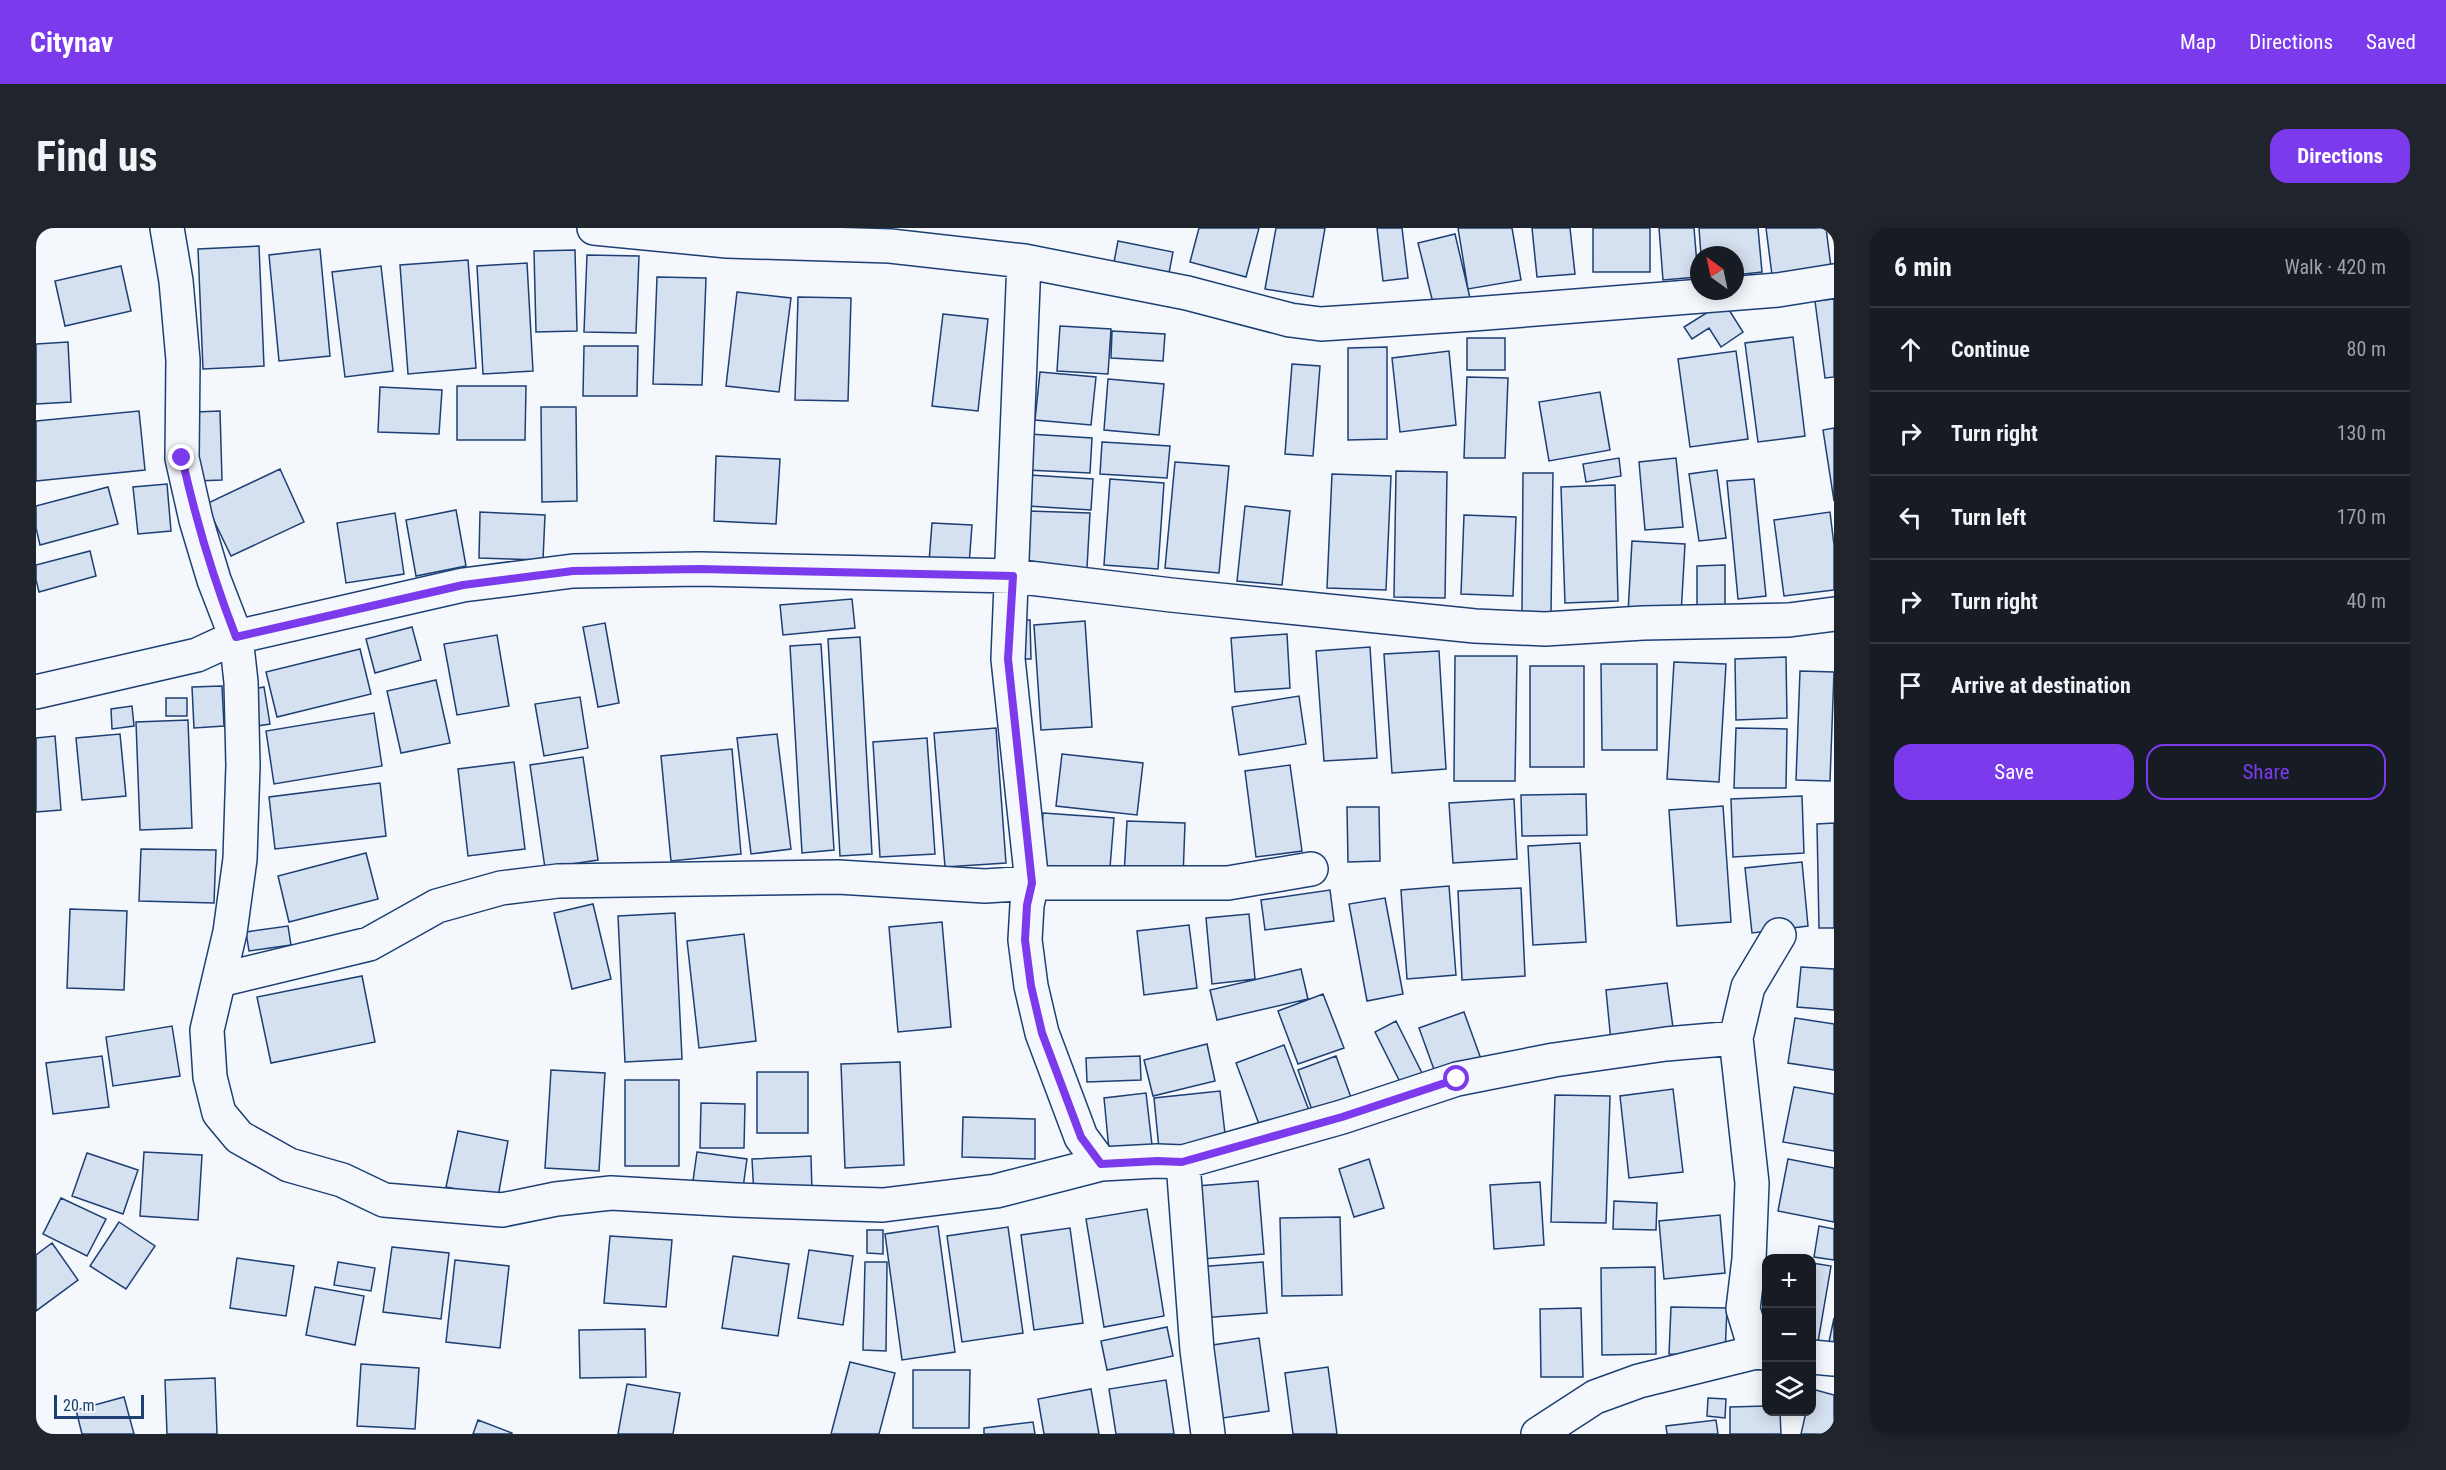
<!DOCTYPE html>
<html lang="en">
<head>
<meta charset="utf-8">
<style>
	:root { --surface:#171b24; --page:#20242c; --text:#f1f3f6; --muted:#9ea1a6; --line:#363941; --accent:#7c3aed }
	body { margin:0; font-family:"Roboto Condensed",sans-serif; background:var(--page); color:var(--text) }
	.controls { position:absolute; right:18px; bottom:18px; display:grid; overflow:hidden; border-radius:12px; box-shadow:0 3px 15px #0003 }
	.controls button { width:54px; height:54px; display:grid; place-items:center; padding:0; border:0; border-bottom:2px solid var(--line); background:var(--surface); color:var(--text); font:30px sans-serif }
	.compass { position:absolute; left:1654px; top:18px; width:54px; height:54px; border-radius:50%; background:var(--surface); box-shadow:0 3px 15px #0003; rotate:327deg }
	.scale { position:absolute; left:18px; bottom:15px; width:90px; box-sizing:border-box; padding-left:6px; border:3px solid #1d3f73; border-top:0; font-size:16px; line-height:21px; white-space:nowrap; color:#1d3f73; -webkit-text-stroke:4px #f4f7fb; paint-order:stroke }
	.stop { position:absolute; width:18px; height:18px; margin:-14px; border:4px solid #7c3aed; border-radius:50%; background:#fff }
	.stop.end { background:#7c3aed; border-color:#fff; box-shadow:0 2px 6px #0008 }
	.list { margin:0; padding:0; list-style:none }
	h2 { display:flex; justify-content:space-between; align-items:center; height:78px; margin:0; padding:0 24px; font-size:26px }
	h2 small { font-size:20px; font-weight:400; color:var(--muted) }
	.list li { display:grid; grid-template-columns:39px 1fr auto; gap:18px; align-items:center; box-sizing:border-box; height:84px; padding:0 24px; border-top:2px solid var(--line) }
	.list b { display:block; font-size:22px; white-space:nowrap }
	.list em { font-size:20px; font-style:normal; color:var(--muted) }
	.actions { display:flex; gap:12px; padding:18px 24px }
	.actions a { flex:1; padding:14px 0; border:2px solid var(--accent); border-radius:18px; text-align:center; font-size:21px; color:var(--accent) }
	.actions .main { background:var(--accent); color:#fff }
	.icon { flex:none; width:33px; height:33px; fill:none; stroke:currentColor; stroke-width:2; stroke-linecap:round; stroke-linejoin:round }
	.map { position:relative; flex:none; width:1798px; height:1206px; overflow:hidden; border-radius:18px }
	header { display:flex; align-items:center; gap:36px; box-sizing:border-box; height:84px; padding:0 30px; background:var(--accent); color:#fff }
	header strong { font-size:28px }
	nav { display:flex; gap:33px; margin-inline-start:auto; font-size:21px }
	.intro { display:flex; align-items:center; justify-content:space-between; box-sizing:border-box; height:144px; padding:0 36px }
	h1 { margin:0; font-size:42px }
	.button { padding:15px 27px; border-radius:18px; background:var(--accent); color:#fff; font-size:21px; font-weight:700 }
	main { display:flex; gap:36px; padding:0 36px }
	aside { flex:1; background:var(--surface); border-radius:18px; box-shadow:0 3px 15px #0003 }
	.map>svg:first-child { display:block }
	.building { fill:#d5e0f0; stroke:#1d3f73; stroke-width:1.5 }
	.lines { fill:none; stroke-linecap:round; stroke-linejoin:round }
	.minor-casing { stroke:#1d3f73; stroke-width:36 }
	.minor { stroke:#f4f7fb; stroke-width:33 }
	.route { stroke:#7c3aed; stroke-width:8 }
</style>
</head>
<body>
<header>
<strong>Citynav</strong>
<nav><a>Map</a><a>Directions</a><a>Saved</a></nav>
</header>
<div class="intro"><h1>Find us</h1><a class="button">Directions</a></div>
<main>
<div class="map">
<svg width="1798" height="1206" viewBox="0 0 1798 1206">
	<rect width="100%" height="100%" fill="#f4f7fb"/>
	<path class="building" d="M1163,0H1223L1210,49L1154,34Z
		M1240,0H1289L1277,69L1229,61Z
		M1341,0H1366L1372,50L1347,53Z
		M1422,0H1476L1485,52L1432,61Z
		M1496,0H1534L1539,46L1501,49Z
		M1557,0H1614V44H1557Z
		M1623,0H1658L1662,49L1627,52Z
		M1663,0H1722L1726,44L1699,47V27H1665Z
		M1730,0H1790L1795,39L1736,47Z
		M1419,6L1434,70L1398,79L1382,15Z
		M1082,13L1137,24L1133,45L1078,34Z
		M223,18L228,138L167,141L162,21Z
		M284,21L294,128L243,133L233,27Z
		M539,22L541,103L500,104L498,23Z
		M551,27L603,28L600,105L548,104Z
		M432,32L440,140L372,146L364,37Z
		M491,35L497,143L447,146L441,38Z
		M85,38L95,83L29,98L19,53Z
		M345,38L357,143L309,149L296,44Z
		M621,49L670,50L666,157L617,156Z
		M701,64L755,70L743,164L690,158Z
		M762,69L815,70L812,173L759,172Z
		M1798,71V149L1789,150L1779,73Z
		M1688,74L1707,104L1685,119L1673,100L1656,111L1648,99Z
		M907,86L952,91L942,183L896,178Z
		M1024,98L1075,101L1072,146L1021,143Z
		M1076,103L1129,106L1127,133L1075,130Z
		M1757,109L1769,208L1722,214L1709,115Z
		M1431,110H1469V142H1431Z
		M32,114L35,174L0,176V116Z
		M548,118H602L601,168H547Z
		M1351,119V211L1312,212V120Z
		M1413,123L1420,197L1364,204L1356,130Z
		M1700,123L1712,211L1654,219L1642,131Z
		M1256,136L1284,138L1277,228L1249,226Z
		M1004,144L1060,149L1055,197L999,192Z
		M1431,149L1472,150L1469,230H1428Z
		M1072,151L1128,156L1123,207L1068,202Z
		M421,158H490L489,212H421Z
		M344,159L406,162L403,206L342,204Z
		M1564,164L1574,222L1513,233L1503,174Z
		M505,179H540L541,273L506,274Z
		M103,183L109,242L0,253V193Z
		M184,183L186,252L160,253L159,184Z
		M1798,200V273L1787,202Z
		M993,206L1056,210L1054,245L990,242Z
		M1066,214L1134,218L1131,250L1064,246Z
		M680,228L744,231L740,296L678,293Z
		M1583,230L1585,248L1550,254L1547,236Z
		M1640,230L1647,299L1609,302L1603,234Z
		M1139,234L1193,238L1183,345L1129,340Z
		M244,241L268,294L195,328L170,276Z
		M1681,242L1690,310L1663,313L1653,246Z
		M1360,243L1411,244L1409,370L1358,369Z
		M1487,245H1517L1515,385H1486Z
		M1296,246L1355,248L1350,362L1291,360Z
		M994,247L1057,251L1055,282L992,278Z
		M1074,251L1128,255L1122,341L1068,337Z
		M1718,251L1730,368L1702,371L1691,253Z
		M131,256L135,303L102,306L97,259Z
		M1579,257L1582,373L1529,375L1525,259Z
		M72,259L82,296L4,317L0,300V278Z
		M1209,278L1254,283L1246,357L1201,353Z
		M420,282L430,338L380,348L370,292Z
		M992,283L1054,285L1051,340L989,338Z
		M444,284L509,287L507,332L443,330Z
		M1794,284L1798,317V362L1748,368L1738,292Z
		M359,285L368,346L310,355L301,295Z
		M1428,287L1480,289L1477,368L1425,366Z
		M896,295L936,297L933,337L893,334Z
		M1596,313L1649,316L1645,387L1592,385Z
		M54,323L60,348L3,364L0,352V337Z
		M1689,337V378L1661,379V338Z
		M816,371L819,400L747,407L744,377Z
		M979,392H994L995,431H981Z
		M1049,393L1056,499L1005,502L998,397Z
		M569,395L583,475L562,479L547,399Z
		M376,399L385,432L339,445L330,411Z
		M1251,406L1254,460L1199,464L1195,410Z
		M461,407L473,478L421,487L408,416Z
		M824,409L836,626L804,628L792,411Z
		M785,416L798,622L766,625L754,418Z
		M1334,419L1341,530L1288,533L1280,423Z
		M324,421L335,466L241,489L230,444Z
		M1403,423L1410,541L1356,545L1348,426Z
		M1419,428H1481L1479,553H1418Z
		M1750,429L1751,490L1700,492L1699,431Z
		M1638,434L1690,436L1683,554L1631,551Z
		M1565,436H1621V522H1566Z
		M1494,438H1548V539H1494Z
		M1764,443L1798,444L1794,553L1760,552Z
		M400,452L414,515L365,525L351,463Z
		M186,458L188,498L158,500L156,459Z
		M228,459L234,496L214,499L208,463Z
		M1263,468L1270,516L1203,527L1196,479Z
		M544,469L552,520L508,528L499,476Z
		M130,470H151V488H130Z
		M96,478L98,498L76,501L75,481Z
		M338,485L346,538L238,556L230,503Z
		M152,492L156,600L104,602L100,494Z
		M960,500L970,635L909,639L898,505Z
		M1700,500L1751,501L1750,560H1698Z
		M84,506L90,568L46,572L40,510Z
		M741,506L755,621L715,626L701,510Z
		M19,508L25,582L0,584V510Z
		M891,510L899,626L844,629L837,514Z
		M696,521L705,626L635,633L625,528Z
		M1026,526L1107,535L1101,587L1020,578Z
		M547,529L562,632L509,640L494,537Z
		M478,534L489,621L432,628L422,541Z
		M1254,537L1266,623L1220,629L1209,543Z
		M344,555L350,608L239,621L233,569Z
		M1550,566L1551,607L1486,608L1485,567Z
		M1766,568L1768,625L1697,629L1695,571Z
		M1478,571L1481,631L1417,635L1413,575Z
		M1687,578L1695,694L1641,698L1633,582Z
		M1311,579H1343L1344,633L1312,634Z
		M1007,585L1078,590L1073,652L1003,648Z
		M1091,593L1149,595L1147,650L1088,648Z
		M1798,595V700H1783L1781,596Z
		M1544,615L1550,714L1497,717L1492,618Z
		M105,621L180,622L178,675L103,673Z
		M330,625L342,671L253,694L242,648Z
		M1766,634L1772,698L1716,705L1709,640Z
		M1413,658L1420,747L1371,751L1365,662Z
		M1485,660L1489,748L1426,752L1422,663Z
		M1294,662L1298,693L1229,702L1225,672Z
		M1349,670L1367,766L1331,773L1313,676Z
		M557,676L575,751L536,761L518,685Z
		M34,681L91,683L88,762L31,760Z
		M639,685L646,831L589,834L582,688Z
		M1213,686L1219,751L1176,756L1170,690Z
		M906,694L915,799L862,804L853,699Z
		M1153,697L1161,760L1108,767L1101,703Z
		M252,698L255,717L213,723L210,704Z
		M708,706L720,813L663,820L651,713Z
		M1765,739L1798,741V782L1761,779Z
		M1265,741L1272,771L1181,792L1174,762Z
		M326,748L339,814L235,835L221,769Z
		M1631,755L1638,807L1575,814L1570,762Z
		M1287,766L1308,820L1262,836L1242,783Z
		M1428,784L1445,831L1400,847L1383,800Z
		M1759,790L1798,796V842L1752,835Z
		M1360,793L1390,853L1369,864L1339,804Z
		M136,798L144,848L77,858L70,809Z
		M1171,816L1179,853L1117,868L1108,832Z
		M1248,817L1274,885L1226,904L1200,835Z
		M66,828L73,879L17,886L10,835Z
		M1104,828L1105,852L1051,854L1050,830Z
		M1300,828L1317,875L1278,888L1262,842Z
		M864,834L868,937L809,940L805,836Z
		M515,842L569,845L563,943L509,940Z
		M721,844H772V905H721Z
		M589,852H643V938H589Z
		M1758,859L1798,866V923L1747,914Z
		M1637,861L1647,944L1593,950L1584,868Z
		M1184,863L1190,914L1123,921L1118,870Z
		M1110,865L1116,917L1073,922L1068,870Z
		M1519,867L1574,868L1570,995L1515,994Z
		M665,875L709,876L708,920H664Z
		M927,889L999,891V931L926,929Z
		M422,903L472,913L462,969L410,959Z
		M108,924L166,927L162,992L104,988Z
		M661,924L711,931L706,967L656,960Z
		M51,925L102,942L87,986L36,968Z
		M775,928L776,965L718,968L716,931Z
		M1333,931L1348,980L1318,989L1303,941Z
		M1752,931L1798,940V994L1742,983Z
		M1222,953L1228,1026L1166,1031L1161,958Z
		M1504,954L1508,1017L1458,1021L1454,957Z
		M25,970L70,991L51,1028L7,1006Z
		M1578,973L1621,975L1620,1002L1577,1001Z
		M1111,981L1128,1088L1068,1099L1050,991Z
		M1684,987L1689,1045L1628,1051L1623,993Z
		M1304,989L1306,1067L1246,1068L1244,990Z
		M83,994L119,1018L90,1061L54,1038Z
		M902,998L919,1124L866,1132L849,1006Z
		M1783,998L1798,1001V1032L1778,1029Z
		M972,999L987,1105L926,1114L911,1008Z
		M1034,1000L1047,1095L998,1102L985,1007Z
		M831,1002H847V1026L831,1025Z
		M574,1008L636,1012L630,1079L568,1075Z
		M16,1015L42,1052L0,1083V1027Z
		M356,1019L413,1025L405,1091L347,1084Z
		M773,1022L817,1028L807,1097L762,1090Z
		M697,1028L753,1036L742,1108L686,1100Z
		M201,1030L258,1038L250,1088L194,1080Z
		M419,1032L473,1038L464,1120L410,1114Z
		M302,1034L339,1040L335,1063L298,1057Z
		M829,1034H851L850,1123L827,1122Z
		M1227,1034L1231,1085L1165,1090L1161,1039Z
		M1776,1035L1795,1038L1782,1114L1776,1113Z
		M1619,1039L1620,1126L1566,1127L1565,1040Z
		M279,1059L328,1068L319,1117L270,1107Z
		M1635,1079L1691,1080L1689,1127L1633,1126Z
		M1545,1080L1547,1149H1505L1504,1081Z
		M1798,1090V1115L1793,1114Z
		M1131,1099L1137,1128L1071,1142L1065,1113Z
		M609,1101L610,1149L544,1150L543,1102Z
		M1223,1110L1233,1183L1187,1190L1177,1117Z
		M814,1134L859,1145L843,1206H795Z
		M325,1136L383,1140L379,1201L321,1198Z
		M1292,1139L1301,1206H1257L1249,1145Z
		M877,1142H934L933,1200H877Z
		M179,1150L181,1206H131L129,1152Z
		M1130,1152L1138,1206H1080L1073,1161Z
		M591,1156L644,1165L637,1206H582Z
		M1055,1161L1063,1206H1008L1002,1171Z
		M1776,1161L1798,1167V1206H1765L1770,1184H1776Z
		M88,1169L98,1206H46L40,1182Z
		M1672,1170L1690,1171L1689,1190L1671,1188Z
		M1730,1178V1184H1744L1745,1206H1694V1179Z
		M442,1192L476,1205V1206H437Z
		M1680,1192L1682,1206H1631L1630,1198Z
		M997,1194L999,1206H948V1200Z"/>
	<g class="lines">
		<g class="minor-casing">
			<path id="minor" d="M131,0L140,53L147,132L146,230L160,292L178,352L200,409L205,454L207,537L204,631L194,704L171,802L174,849L183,885L203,909L253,937L306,952L348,972L466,982L520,971L575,965L700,972L847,977L960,963L1065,936L1121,933L1147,934L1306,889L1421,851L1518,832L1630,816L1700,810
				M558,0L691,13L854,18L988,33L1151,65L1254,92L1285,96L1437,86L1742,62L1798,53
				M988,33L972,431L996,655L991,677L989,712L995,758L1006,805L1045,909L1065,936
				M0,464L161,427L200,409L427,357L537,343L664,341L977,348L1135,367L1439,398L1509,401L1607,395L1753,392L1798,386
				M184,752L333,716L401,678L465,660L522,653L802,649L949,658L996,655H1192L1275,641
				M1147,934L1161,1122L1172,1206
				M1720,1124L1707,1081L1713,1031L1716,955L1700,810L1712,759L1743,707
				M1776,1129L1798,1131
				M1502,1206L1559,1169L1603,1153L1720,1124L1730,1125"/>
		</g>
		<use href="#minor" class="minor"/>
	</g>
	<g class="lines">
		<path class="route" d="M146,230C160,293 177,350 200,409L427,357L537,343L664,341L977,348L972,431L996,655L991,677L989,712L995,758L1006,805L1045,909L1065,936L1121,933L1146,934L1306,889L1421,851"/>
	</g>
</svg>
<div class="controls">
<button>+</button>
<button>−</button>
<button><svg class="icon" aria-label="layers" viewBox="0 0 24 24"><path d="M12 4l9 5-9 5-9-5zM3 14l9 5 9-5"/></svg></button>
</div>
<svg class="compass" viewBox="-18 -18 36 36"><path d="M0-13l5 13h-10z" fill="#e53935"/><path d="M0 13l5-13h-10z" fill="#9ea1a6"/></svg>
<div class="scale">20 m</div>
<div class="stop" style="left:1421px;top:851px"></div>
<div class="stop end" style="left:146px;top:230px"></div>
</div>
<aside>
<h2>6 min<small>Walk · 420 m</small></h2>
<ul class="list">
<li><svg class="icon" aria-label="ahead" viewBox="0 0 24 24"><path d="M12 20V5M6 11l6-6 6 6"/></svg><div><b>Continue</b></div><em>80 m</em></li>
<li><svg class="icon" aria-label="right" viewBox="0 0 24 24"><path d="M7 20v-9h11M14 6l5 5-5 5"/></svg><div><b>Turn right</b></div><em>130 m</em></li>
<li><svg class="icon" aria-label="left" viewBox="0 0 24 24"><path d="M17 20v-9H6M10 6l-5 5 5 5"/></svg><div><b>Turn left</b></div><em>170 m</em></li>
<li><svg class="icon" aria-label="right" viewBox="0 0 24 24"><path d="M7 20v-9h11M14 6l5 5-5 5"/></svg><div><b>Turn right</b></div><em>40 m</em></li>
<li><svg class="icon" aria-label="arrive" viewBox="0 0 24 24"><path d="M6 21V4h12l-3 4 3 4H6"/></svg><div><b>Arrive at destination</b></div></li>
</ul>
<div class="actions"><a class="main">Save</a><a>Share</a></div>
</aside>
</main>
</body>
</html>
